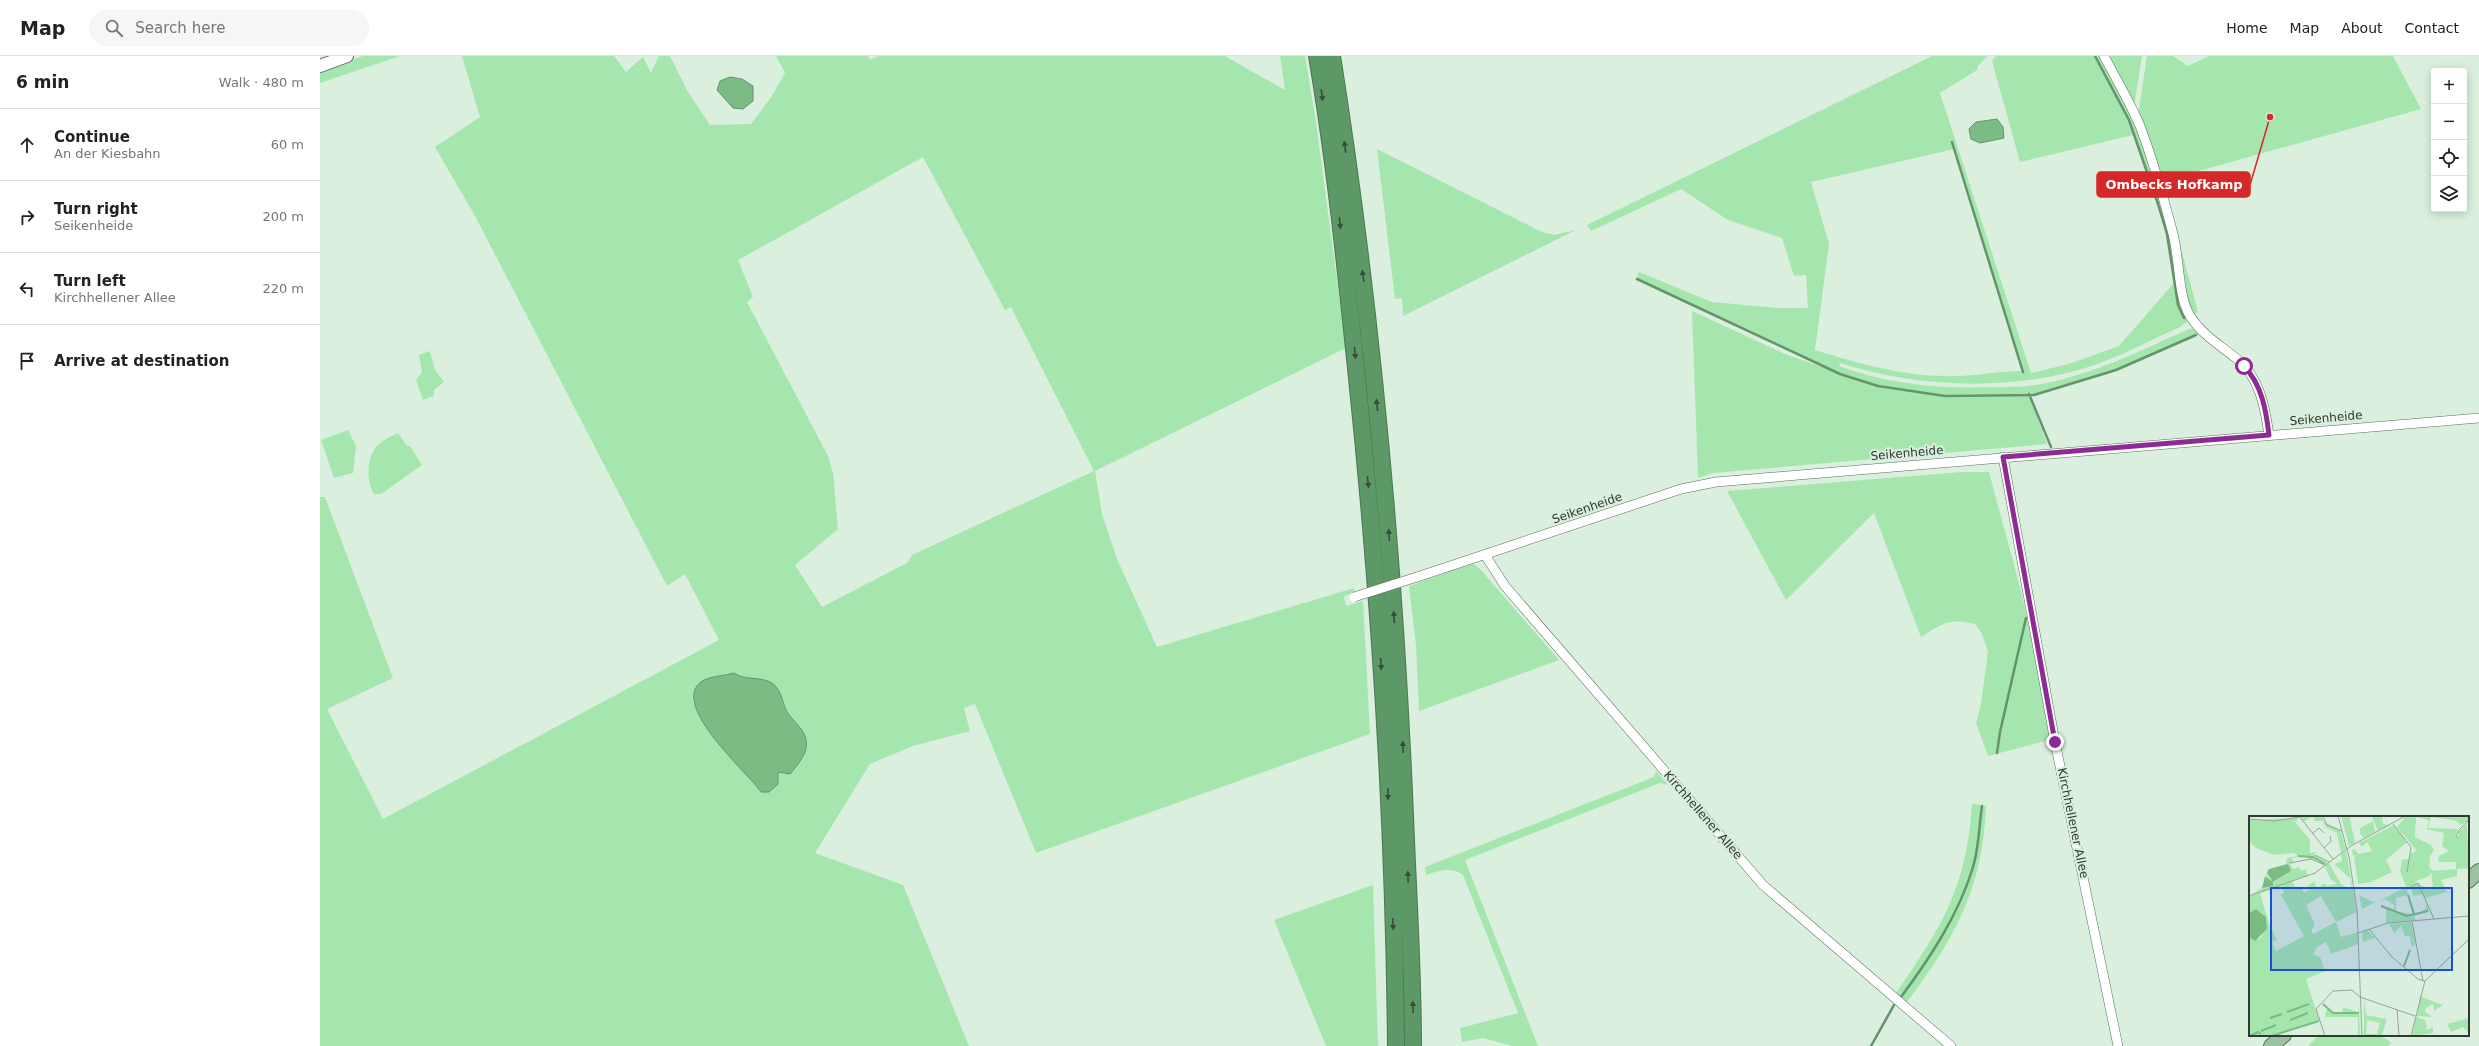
<!DOCTYPE html>
<html lang="en">
<head>
<meta charset="utf-8">
<style>
	:root { --surface:#fff; --page:#f6f6f6; --text:#222; --muted:#767676; --line:#e0e0e0 }
	body { margin:0; font-family:"DejaVu Sans",sans-serif; background:var(--page); color:var(--text) }
	.controls { position:absolute; right:12px; top:12px; display:grid; overflow:hidden; border-radius:4px; box-shadow:0 2px 10px #0003 }
	.controls button { width:36px; height:36px; display:grid; place-items:center; padding:0; border:0; border-bottom:1px solid var(--line); background:var(--surface); color:var(--text); font:20px sans-serif }
	.stop { position:absolute; width:12px; height:12px; margin:-9px; border:3px solid #8c2b93; border-radius:50%; background:#fff }
	.stop.end { background:#8c2b93; border-color:#fff; box-shadow:0 1px 4px #0008 }
	.list { margin:0; padding:0; list-style:none }
	h2 { display:flex; justify-content:space-between; align-items:center; height:52px; margin:0; padding:0 16px; font-size:17px }
	h2 small { font-size:13px; font-weight:400; color:var(--muted) }
	.list li { display:grid; grid-template-columns:26px 1fr auto; gap:12px; align-items:center; box-sizing:border-box; height:72px; padding:0 16px; border-top:1px solid var(--line) }
	.list b { display:block; font-size:15px; white-space:nowrap }
	.list p { margin:0; font-size:13px; white-space:nowrap; color:var(--muted) }
	.list em { font-size:13px; font-style:normal; color:var(--muted) }
	.icon { flex:none; width:22px; height:22px; fill:none; stroke:currentColor; stroke-width:2; stroke-linecap:round; stroke-linejoin:round }
	.map { position:relative; flex:none; width:2159px; height:990px; overflow:hidden }
	header { display:flex; align-items:center; gap:24px; box-sizing:border-box; height:56px; padding:0 20px; background:var(--surface); border-bottom:1px solid var(--line) }
	header strong { font-size:19px }
	nav { display:flex; gap:22px; margin-inline-start:auto; font-size:14px }
	.search { width:280px; height:36px; background:var(--page); display:flex; align-items:center; gap:10px; box-sizing:border-box; padding:0 14px; border-radius:22px; color:var(--muted); font-size:15px }
	main { display:flex }
	aside { flex:1; background:var(--surface) }
	.map>svg:first-child { display:block }
	.green { fill:#a5e6ae; fill-rule:evenodd }
	.water { fill:#7bbc85; stroke:#64946c }
	.lines { fill:none; stroke-linecap:round; stroke-linejoin:round }
	.stream { stroke:#64946c; stroke-width:2.5 }
	.street-casing { stroke:#5c6d5e; stroke-width:10 }
	.secondary-casing { stroke:#5c6d5e; stroke-width:14 }
	.primary-casing { stroke:#4d7753; stroke-width:16 }
	.highway-casing { stroke:#4d7753; stroke-width:18 }
	.street { stroke:#fff; stroke-width:9 }
	.secondary { stroke:#fff; stroke-width:12 }
	.primary { stroke:#9dc2a3; stroke-width:14 }
	.highway { stroke:#5c9966; stroke-width:16 }
	.street-bridge-casing { stroke:#5c6d5e; stroke-width:10; stroke-linecap:butt }
	.street-bridge { stroke:#fff; stroke-width:9 }
	.oneway { fill:#394b3c }
	.route { stroke:#8c2b93; stroke-width:5 }
	.labels { text-anchor:middle; dominant-baseline:central; stroke-width:4; stroke-linejoin:round; paint-order:stroke }
	.street-label { font-size:12px; fill:#303831; stroke:#daefdd }
	.inset-river { fill:none; stroke:#7bbc85; stroke-width:2 }
	.inset-road { fill:none; stroke:#96a698; stroke-width:1 }
	.view { fill:#1d4ed8; fill-opacity:0.15; stroke:#1d4ed8; stroke-width:2 }
	.inset-edge { fill:none; stroke:#303831; stroke-width:2 }
	.leader { fill:none; stroke:#d62828; stroke-width:1.5 }
	.callout-dot { fill:#d62828; stroke:#daefdd; stroke-width:1.5 }
	.callout { fill:#d62828; stroke:#d62828; stroke-width:1.5 }
	.callout-label { font-size:13px; text-anchor:middle; font-weight:bold; fill:#fff }
</style>
</head>
<body>
<header>
<strong>Map</strong>
<div class="search"><svg class="icon" aria-label="search" viewBox="0 0 24 24"><circle cx="10" cy="10" r="6"/><path d="M15 15l6 6"/></svg>Search here</div>
<nav><a>Home</a><a>Map</a><a>About</a><a>Contact</a></nav>
</header>
<main>
<aside>
<h2>6 min<small>Walk · 480 m</small></h2>
<ul class="list">
<li><svg class="icon" aria-label="ahead" viewBox="0 0 24 24"><path d="M12 20V5M6 11l6-6 6 6"/></svg><div><b>Continue</b><p>An der Kiesbahn</p></div><em>60 m</em></li>
<li><svg class="icon" aria-label="right" viewBox="0 0 24 24"><path d="M7 20v-9h11M14 6l5 5-5 5"/></svg><div><b>Turn right</b><p>Seikenheide</p></div><em>200 m</em></li>
<li><svg class="icon" aria-label="left" viewBox="0 0 24 24"><path d="M17 20v-9H6M10 6l-5 5 5 5"/></svg><div><b>Turn left</b><p>Kirchhellener Allee</p></div><em>220 m</em></li>
<li><svg class="icon" aria-label="arrive" viewBox="0 0 24 24"><path d="M6 21V4h12l-3 4 3 4H6"/></svg><div><b>Arrive at destination</b></div></li>
</ul>
</aside>
<div class="map">
<svg width="2159" height="990" viewBox="0 0 2159 990">
	<rect width="100%" height="100%" fill="#daefdd"/>
	<path class="green" d="M43,0H80L0,27V16Z
		M142,0H294L306,16L323,1L331,17L339,0H350L368,36L390,69L431,68L452,40L465,17L456,0H548L550,4L558,0H905L965,34L960,0H985L996,66L1026,292L775,415L782,458L797,503L837,591L1034,532V537L1024,540L1026,550L1043,545L1050,678L716,797L655,648L644,652L650,675L593,690L550,708L495,797L583,829L649,990H0V441H5L73,622L7,653L63,763L399,584L365,518L347,530L154,158L115,91L160,61ZM603,101L685,254L691,251L774,415L592,499L587,507L502,551L475,509L518,473L513,417L508,400L427,246L433,241L418,204ZM414,617L457,632L466,653L482,674L465,719L463,716H458L454,732L446,736H441L399,688L373,646V639L387,623Z
		M1612,0H1667L1657,11V14L1620,37L1711,317L1749,308L1799,290L1853,228L1858,249L1865,262L1857,242L1847,178L1838,148L1809,63L1776,0H1783L1812,57L1837,126L1868,265L1860,271C1833,283 1807,297 1780,307C1699,336 1601,333 1520,307L1519,310C1570,329 1623,333 1677,331C1690,331 1703,331 1716,329C1770,320 1820,295 1869,273L1875,272L1881,277L1798,313L1714,338L1625,339L1558,329L1520,318L1317,222L1319,216L1392,246L1458,252H1488L1486,219L1474,220L1462,182L1408,164L1361,133L1271,175L1267,169ZM1633,85L1703,315C1678,315 1652,321 1626,320C1582,320 1537,307 1495,294L1509,188L1491,126L1634,93Z
		M1676,0H1775L1808,63L1813,79L1700,106L1672,5Z
		M1786,0H1822L1814,51Z
		M1827,0H1853L1868,10L1889,0H2073L2101,53L1843,125L1878,256L1872,259L1818,60Z
		M1057,93L1222,176L1234,179L1256,174L1083,260L1082,242L1075,243Z
		M1372,255L1465,298L1557,330L1624,340L1709,339L1727,388L1393,417L1378,422Z
		M110,295L115,314L124,326L114,334V340L103,344L96,324L102,316L99,299Z
		M28,374L36,390L33,417L14,422L1,384Z
		M78,377L87,390H90L102,409L61,438H54C46,425 46,402 57,390C62,385 71,380 78,377Z
		M1642,416H1669L1702,539L1731,677L1729,683L1726,685L1668,700L1656,667L1661,648L1668,596L1662,578L1655,568C1629,562 1623,567 1601,581L1554,457L1466,544L1407,435Z
		M1152,507L1160,513L1239,604L1099,655L1096,589L1089,530Z
		M1336,715L1348,729L1340,727L1145,804L1218,990H1193L1163,982L1142,986L1140,972L1198,957L1143,819C1133,810 1117,815 1106,819L1105,811L1334,721Z
		M1652,748L1666,750C1663,832 1635,882 1587,946L1576,937C1622,871 1647,830 1652,748Z
		M1053,829L1058,990H1006L954,864Z
		M1999,979H2059L2071,986L2069,990H1988Z"/>
	<path class="water" d="M410,21L422,23L433,30V45L423,53L413,52L397,34L400,25Z
		M1677,63L1683,71L1684,82L1660,87L1651,83L1649,73L1656,66Z
		M414,617C426,625 440,620 452,627C461,633 462,645 466,654C470,661 476,666 481,673C494,690 481,705 470,718L458,716V728L449,736H441C427,716 350,649 381,626C389,620 404,620 414,617Z"/>
	<g class="lines">
		<path class="stream" d="M1775,0L1809,64L1838,148L1847,178L1858,249L1864,262
			M1632,86L1703,316
			M1317,223L1520,318L1558,330L1625,340L1714,339L1796,314L1876,279
			M1709,338L1731,391
			M1677,697L1680,676L1706,562
			M1581,941C1610,902 1639,858 1653,811C1659,792 1659,770 1662,750
			M1551,990L1574,949"/>
		<g class="street-casing">
			<path id="street" d="M1784,0C1796,23 1810,46 1820,70C1833,104 1843,140 1852,174C1860,200 1857,238 1870,260C1882,279 1900,289 1917,303C1940,322 1945,351 1949,379
				M1683,401L1735,686L1798,990
				M1165,499L1185,530L1443,829L1631,990
				M1097,521L1361,433L1396,426L2159,362"/>
		</g>
		<g class="secondary-casing">
			<path id="secondary" d="M0,10L27,0"/>
		</g>
		<g class="primary-casing">
			<path id="primary" d="M2148,825L2159,815
				M1951,990L1964,979"/>
		</g>
		<g class="highway-casing">
			<path id="highway" d="M997,0C1015,106 1026,215 1037,322C1060,544 1074,767 1076,990
				M1012,0C1053,260 1076,522 1086,785C1089,854 1093,922 1093,990"/>
		</g>
		<use href="#street" class="street"/>
		<use href="#secondary" class="secondary"/>
		<use href="#primary" class="primary"/>
		<use href="#highway" class="highway"/>
		<g class="street-bridge-casing">
			<path id="street-bridge" d="M1034,541L1097,521"/>
		</g>
		<use href="#street-bridge" class="street-bridge"/>
	</g>
	<defs><path id="oneway-solid" d="M-6-.8H1V-3.2L6.5 0L1 3.2V.8H-6Z"/></defs>
	<g class="oneway">
		<use href="#oneway-solid" transform="translate(1002 39) rotate(82)"/>
		<use href="#oneway-solid" transform="translate(1025 91) rotate(-98)"/>
		<use href="#oneway-solid" transform="translate(1020 167) rotate(83)"/>
		<use href="#oneway-solid" transform="translate(1043 220) rotate(-98)"/>
		<use href="#oneway-solid" transform="translate(1035 297) rotate(84)"/>
		<use href="#oneway-solid" transform="translate(1057 349) rotate(-96)"/>
		<use href="#oneway-solid" transform="translate(1048 426) rotate(84)"/>
		<use href="#oneway-solid" transform="translate(1069 479) rotate(-94)"/>
		<use href="#oneway-solid" transform="translate(1074 561) rotate(-94)"/>
		<use href="#oneway-solid" transform="translate(1061 608) rotate(86)"/>
		<use href="#oneway-solid" transform="translate(1083 691) rotate(-92)"/>
		<use href="#oneway-solid" transform="translate(1068 738) rotate(88)"/>
		<use href="#oneway-solid" transform="translate(1088 821) rotate(-92)"/>
		<use href="#oneway-solid" transform="translate(1073 868) rotate(88)"/>
		<use href="#oneway-solid" transform="translate(1093 951) rotate(-92)"/>
	</g>
	<g class="lines">
		<path class="route" d="M1735,686L1683,401L1949,379C1946,354 1942,329 1924,310"/>
	</g>
	<g class="labels">
		<g class="street-label">
			<text transform="translate(2006 362) rotate(-5)">Seikenheide</text>
			<text transform="translate(1587 397) rotate(-5)">Seikenheide</text>
			<text transform="translate(1267 452) rotate(-19)">Seikenheide</text>
			<text transform="translate(1383 759) rotate(49)">Kirchhellener Allee</text>
			<text transform="translate(1753 767) rotate(78)">Kirchhellener Allee</text>
		</g>
	</g>
	<g transform="translate(1929 760)">
		<rect width="220" height="220" fill="#daefdd"/>
		<path d="M60,0H73L75,6L91,14L97,33L92,36L88,17L77,11L73,5H66L64,0L54,6L52,2ZM92,0H100L101,3L106,27L100,30ZM133,0L134,8L140,9L129,15L123,1ZM157,0H220V4L213,9L205,4L182,1L179,12L209,13L206,20L210,23L209,16L218,8L220,52L208,53V60L192,64L198,76L176,82L180,95L165,100L167,104L137,107V93L132,90L144,93L146,90L136,83L128,86L157,71L151,55L153,44L160,43L161,38L168,35L148,11ZM167,1L180,4L178,13L195,17L193,30L200,35L190,40L189,46H207V53L184,55L180,51L181,40L185,34L182,29L166,21ZM182,56L184,70L178,72L165,66L180,60ZM162,71L164,80L174,78L177,86V91L173,96L165,98L158,75ZM159,79L164,98L147,96V82ZM50,2L46,6L61,24V37L67,36L65,39L78,46L76,48L69,44L59,43V40L43,42L44,46L41,48L44,53L50,51L52,55L56,53L59,59L43,65L47,73L51,70L55,77L61,73L59,69L65,66L68,72L76,67L78,70L86,68L88,67L82,64L77,53L76,50L80,47L92,68L103,74L101,62L85,48L93,45L92,38L97,35L108,96L87,106L92,121L109,116L110,128L82,138L77,126L68,131L64,138L71,141L76,155L57,163L70,204L21,220H0V121L10,123L15,117L18,106L15,99L7,93L0,97V80L13,72L24,70L17,58L20,53L37,48L38,42L49,40L45,37L25,39L7,32L0,25V4ZM39,48L42,55L25,66L21,63L18,57L20,53ZM33,70L35,77L32,79L55,120L27,135L23,126L28,124L20,108L11,77ZM72,80L87,106L64,118L62,114L65,111V107L57,89ZM124,5L126,16L115,22L111,18V12ZM145,9L158,26L137,44L143,56L122,66L109,68L105,41L108,40L104,39L103,34L105,33L110,38L123,35L118,26L113,31L110,27ZM110,79L124,86H127L113,93ZM162,106L167,129L162,130L161,120H156L152,110L145,117L140,108ZM118,114L126,122L114,126L113,116ZM171,180L178,183L194,189L185,195L184,188L177,192L176,196L183,201L168,200ZM115,181L117,199L138,203L133,219L135,220H115ZM118,204L131,207L128,218H117ZM74,188L84,196H93L94,191L109,196L110,189L111,220H109V201H76L78,192ZM167,201L176,204L178,211L176,214L184,212V217L163,220ZM220,202V217L214,211L202,216L198,208Z" fill="#a5e6ae" fill-rule="evenodd"/>
		<path d="M39,48L42,55L24,66V70L13,72L16,60L24,66L18,57L20,53ZM7,93L17,101L18,113L6,125L0,121V97Z" fill="#7bbc85"/>
		<path class="inset-river" d="M49,40L64,41L76,48M159,79L165,98M132,90L158,100L179,95M155,150L161,134M74,188L84,197H110M38,196L60,188M21,202L33,198M41,204L59,197M44,213L70,205M12,215L27,209M1,220L9,216L12,218M23,220L44,213"/>
		<path class="inset-road" d="M50,0L84,43M74,0L78,9L93,15M89,0L100,41L108,93L113,220M0,3L26,5L56,0M144,8L162,31L158,56M63,18L70,12L75,17M210,22L207,20L210,14L220,4M75,32L82,25L81,20M66,39L80,46M41,47L62,43L76,49M162,71L169,67L185,103M0,80L66,57L102,30L156,0M163,105L174,165M120,113L143,141L169,163L176,165M109,117L139,107L220,100M148,193L150,220M76,220L67,193L84,175L103,174L111,181L166,200M162,220L176,165L220,123"/>
		<path class="view" d="M22,72H203V154H22Z"/>
		<rect width="220" height="220" class="inset-edge"/>
	</g>
	<path class="leader" d="M1950 61L1930 129"/>
	<circle class="callout-dot" cx="1950" cy="61" r="4"/>
	<rect class="callout" x="1777" y="116" width="153" height="25" rx="4"/>
	<g class="callout-label">
		<text x="1854" y="133">Ombecks Hofkamp</text>
	</g>
</svg>
<div class="controls">
<button>+</button>
<button>−</button>
<button><svg class="icon" aria-label="locate" viewBox="0 0 24 24"><circle cx="12" cy="12" r="6"/><path d="M12 2v4M12 18v4M2 12h4M18 12h4"/></svg></button>
<button><svg class="icon" aria-label="layers" viewBox="0 0 24 24"><path d="M12 4l9 5-9 5-9-5zM3 14l9 5 9-5"/></svg></button>
</div>
<div class="stop" style="left:1924px;top:310px"></div>
<div class="stop end" style="left:1735px;top:686px"></div>
</div>
</main>
</body>
</html>
